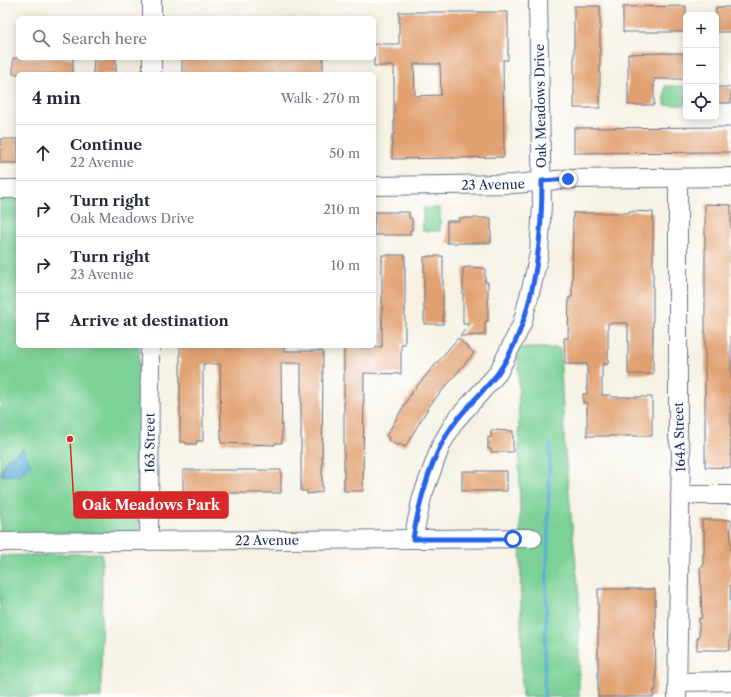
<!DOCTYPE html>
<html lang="en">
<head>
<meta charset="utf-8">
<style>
	:root { --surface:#fff; --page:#f2f2f3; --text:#1f2937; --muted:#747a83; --line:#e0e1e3 }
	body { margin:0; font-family:"Libre Caslon Text",serif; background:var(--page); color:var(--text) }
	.controls { position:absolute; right:12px; top:12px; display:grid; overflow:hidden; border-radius:6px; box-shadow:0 2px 10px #0003 }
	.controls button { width:36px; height:36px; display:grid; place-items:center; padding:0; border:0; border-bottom:1px solid var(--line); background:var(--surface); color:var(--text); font:20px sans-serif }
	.stop { position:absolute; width:12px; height:12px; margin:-9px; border:3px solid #2563eb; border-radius:50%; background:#fff }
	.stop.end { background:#2563eb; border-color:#fff; box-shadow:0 1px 4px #0008 }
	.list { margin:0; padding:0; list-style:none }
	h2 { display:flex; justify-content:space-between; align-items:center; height:52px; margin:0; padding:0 16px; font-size:17px }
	h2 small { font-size:13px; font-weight:400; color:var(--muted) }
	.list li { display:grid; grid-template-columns:26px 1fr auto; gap:12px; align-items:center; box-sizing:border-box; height:56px; padding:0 16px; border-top:1px solid var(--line) }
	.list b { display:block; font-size:15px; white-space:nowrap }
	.list p { margin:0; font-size:13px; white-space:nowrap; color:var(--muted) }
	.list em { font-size:13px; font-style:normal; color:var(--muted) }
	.icon { flex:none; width:22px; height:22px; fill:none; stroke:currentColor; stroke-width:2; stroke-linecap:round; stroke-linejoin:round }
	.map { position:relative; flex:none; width:731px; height:697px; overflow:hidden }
	.search { position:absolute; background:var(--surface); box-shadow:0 2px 10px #0003; left:16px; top:16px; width:360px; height:44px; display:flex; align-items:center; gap:10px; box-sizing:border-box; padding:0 14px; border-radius:6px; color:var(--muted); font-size:15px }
	.panel { position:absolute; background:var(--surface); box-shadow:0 2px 10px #0003; left:16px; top:72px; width:360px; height:276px; border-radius:6px }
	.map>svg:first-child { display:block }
	.green { fill:#7bd296; stroke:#4b807a }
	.water { fill:#5cadd7; stroke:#3c6e9a }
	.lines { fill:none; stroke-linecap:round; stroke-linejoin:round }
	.stream { stroke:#5cadd7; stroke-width:3.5 }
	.building { fill:#e1a070; fill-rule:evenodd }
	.minor-casing { stroke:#67738d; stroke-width:20 }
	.minor { stroke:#fff; stroke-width:18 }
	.route { stroke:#2563eb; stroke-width:5 }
	.labels { text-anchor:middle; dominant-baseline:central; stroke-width:4; stroke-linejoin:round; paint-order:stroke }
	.street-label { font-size:13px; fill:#1b2f5e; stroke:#fff }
	.leader { fill:none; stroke:#d62828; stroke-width:1.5 }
	.callout-dot { fill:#d62828; stroke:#fff; stroke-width:1.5 }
	.callout { fill:#d62828; stroke:#d62828; stroke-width:1.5 }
	.callout-label { font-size:14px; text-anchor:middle; font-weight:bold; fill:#fff }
</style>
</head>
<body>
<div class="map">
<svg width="731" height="697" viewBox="0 0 731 697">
	<rect width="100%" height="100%" fill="#fff"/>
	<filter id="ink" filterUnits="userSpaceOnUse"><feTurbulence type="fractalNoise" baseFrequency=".025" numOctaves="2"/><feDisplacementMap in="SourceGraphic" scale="8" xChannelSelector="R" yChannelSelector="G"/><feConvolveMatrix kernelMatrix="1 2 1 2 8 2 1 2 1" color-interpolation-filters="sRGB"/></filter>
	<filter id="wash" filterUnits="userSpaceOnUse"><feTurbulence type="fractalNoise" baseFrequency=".012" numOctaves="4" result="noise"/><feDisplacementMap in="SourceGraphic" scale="16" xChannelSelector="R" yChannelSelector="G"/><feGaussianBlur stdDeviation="0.9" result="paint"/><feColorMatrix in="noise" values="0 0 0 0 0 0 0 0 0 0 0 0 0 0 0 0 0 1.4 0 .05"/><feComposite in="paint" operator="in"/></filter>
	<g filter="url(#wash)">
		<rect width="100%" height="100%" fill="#f5f2e3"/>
		<path class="green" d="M665,86H686V105H665Z
			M0,200H18V346H139V533H0Z
			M423,208H440V231H423Z
			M518,348H560L565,453L579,596V697H522Z
			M102,553L101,697H0V556Z"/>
		<path class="water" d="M23,449L31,465L20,475H1L5,461Z"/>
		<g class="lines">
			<path class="stream" d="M544,697L550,445"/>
		</g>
		<g id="blocks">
			<path class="building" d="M574,6H600V108H574Z
				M686,6V32H623V7Z
				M716,7H731V32H716Z
				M399,12H508V60H503L504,157L392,159V135H394V66H374V44H399ZM414,64H440L441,95L415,96Z
				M663,53H686V79H654V105H628V54Z
				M13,58H73V74H13Z
				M94,58H116V74H93Z
				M182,58H323V74H182Z
				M716,87H731V103H716Z
				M731,127V152L574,153V128Z
				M0,139H18V163H0Z
				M705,204L731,205V468L705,467Z
				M629,211L653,212V374H628V323H608V364H602V395H611V397H652V436H587V403H583V394H587V364H565L564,338H568L569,297H572L573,213H629Z
				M374,212H409V218H412V230H410V235H374Z
				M459,218H491V243H447V221H459Z
				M382,255H405V344H401V374L364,373L363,491H344V347H382Z
				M431,256H443V324H424V257Z
				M469,267L485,268V282H488V321H485V335L460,336L470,324H463V268Z
				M458,338L474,353L430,405L405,447L399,444L398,446L388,440L389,438L386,436L412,392Z
				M180,346H284V351H323L322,492L307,494V491H301V363H281L282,443H275V445L221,443L220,364H203V441H196L197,444H186V442H180Z
				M491,430L513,431V452H491V449H488V437L491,438Z
				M183,470H281V493H183Z
				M462,471H507V491H462Z
				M702,520H731L730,650H697V638H699V618H702L700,567H703V554H704V530H702Z
				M598,589H655L656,690H654V697H598Z"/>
		</g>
	</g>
	<g filter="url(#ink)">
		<use href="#blocks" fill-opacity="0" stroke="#67738d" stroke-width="1"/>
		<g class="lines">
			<g class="minor-casing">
				<g id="minor">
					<path d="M152,18V0"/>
					<path d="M152,74V58"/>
					<path id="s1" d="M374,186L514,184L568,179L731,177"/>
					<path d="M0,189H18"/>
					<path d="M680,495H731"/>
					<path d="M413,539L422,497L441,445L455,421L498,373L522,324L534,277L539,253L542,205L538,0"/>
					<path id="s2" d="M149,540L150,346"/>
					<path id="s3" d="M0,542L533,538"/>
					<path d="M678,682L731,681"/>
					<path d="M677,697L681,452L678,437V178"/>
				</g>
			</g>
			<use href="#minor" class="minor"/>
		</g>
	</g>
	<g class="lines" filter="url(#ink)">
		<path class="route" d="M513,539H413C419,501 432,452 456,421C469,404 485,390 498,373C535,320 542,244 542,181L568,179"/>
	</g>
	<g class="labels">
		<g class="street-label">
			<text transform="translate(540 106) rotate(-91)">Oak Meadows Drive</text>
			<text stroke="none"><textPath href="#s1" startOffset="119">23 Avenue</textPath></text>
			<text transform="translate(679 437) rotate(-92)">164A Street</text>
			<text stroke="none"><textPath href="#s2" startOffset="97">163 Street</textPath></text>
			<text stroke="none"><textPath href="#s3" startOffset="267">22 Avenue</textPath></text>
		</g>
	</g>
	<path class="leader" d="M70 439L74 505"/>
	<circle class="callout-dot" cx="70" cy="439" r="4"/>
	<rect class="callout" x="74" y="492" width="154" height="26" rx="4"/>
	<g class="callout-label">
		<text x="151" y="510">Oak Meadows Park</text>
	</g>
</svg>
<div class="controls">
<button>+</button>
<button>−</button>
<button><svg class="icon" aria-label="locate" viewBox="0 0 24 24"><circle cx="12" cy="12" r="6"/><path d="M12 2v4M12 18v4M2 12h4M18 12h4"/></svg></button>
</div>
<div class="stop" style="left:513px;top:539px"></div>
<div class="stop end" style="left:568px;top:179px"></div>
<div class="search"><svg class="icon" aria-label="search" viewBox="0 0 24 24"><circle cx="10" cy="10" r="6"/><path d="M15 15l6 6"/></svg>Search here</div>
<section class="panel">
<h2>4 min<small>Walk · 270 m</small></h2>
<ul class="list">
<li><svg class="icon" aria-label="ahead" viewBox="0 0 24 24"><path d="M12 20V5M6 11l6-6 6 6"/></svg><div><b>Continue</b><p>22 Avenue</p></div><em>50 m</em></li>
<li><svg class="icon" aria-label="right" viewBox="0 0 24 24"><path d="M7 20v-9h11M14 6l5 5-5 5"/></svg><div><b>Turn right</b><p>Oak Meadows Drive</p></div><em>210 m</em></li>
<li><svg class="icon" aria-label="right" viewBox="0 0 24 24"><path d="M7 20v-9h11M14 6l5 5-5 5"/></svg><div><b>Turn right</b><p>23 Avenue</p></div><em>10 m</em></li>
<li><svg class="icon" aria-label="arrive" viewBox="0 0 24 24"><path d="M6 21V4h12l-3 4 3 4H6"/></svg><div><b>Arrive at destination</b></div></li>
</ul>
</section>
</div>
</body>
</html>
